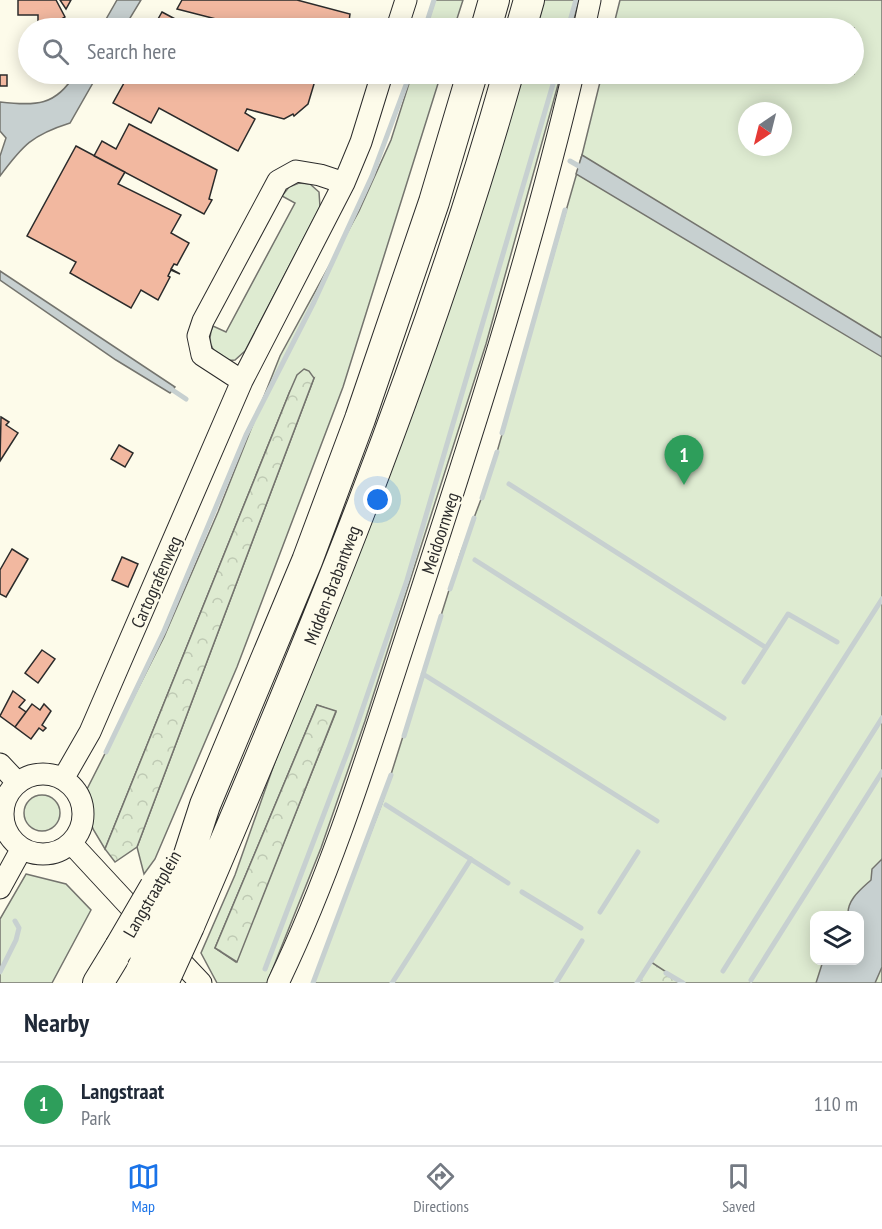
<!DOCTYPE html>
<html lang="en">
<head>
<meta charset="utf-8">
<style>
	:root { --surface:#fff; --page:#f2f2f3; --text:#1f2937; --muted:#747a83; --line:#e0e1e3; --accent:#1a73e8 }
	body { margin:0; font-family:"PT Sans Narrow",sans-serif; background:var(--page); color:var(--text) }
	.controls { position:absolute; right:18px; bottom:18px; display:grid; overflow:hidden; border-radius:12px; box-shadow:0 3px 15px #0003 }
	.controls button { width:54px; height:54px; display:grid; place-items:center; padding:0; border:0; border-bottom:2px solid var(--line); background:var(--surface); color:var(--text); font:30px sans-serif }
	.compass { position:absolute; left:738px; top:102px; width:54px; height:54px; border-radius:50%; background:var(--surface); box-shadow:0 3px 15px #0003; rotate:215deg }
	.you { position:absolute; left:378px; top:500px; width:21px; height:21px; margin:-15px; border:4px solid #fff; border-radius:50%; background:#1a73e8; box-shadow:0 0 0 9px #1a73e833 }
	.badge { display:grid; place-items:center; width:39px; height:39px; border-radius:50%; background:var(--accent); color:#fff; font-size:20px; font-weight:700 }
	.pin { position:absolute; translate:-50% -50px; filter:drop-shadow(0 2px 3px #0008) }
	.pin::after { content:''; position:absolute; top:32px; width:21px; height:18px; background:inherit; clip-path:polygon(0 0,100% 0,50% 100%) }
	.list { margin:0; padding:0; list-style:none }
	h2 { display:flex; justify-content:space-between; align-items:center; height:78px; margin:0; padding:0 24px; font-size:26px }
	h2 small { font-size:20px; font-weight:400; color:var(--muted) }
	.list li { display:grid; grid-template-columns:39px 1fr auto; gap:18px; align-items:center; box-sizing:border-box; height:84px; padding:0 24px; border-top:2px solid var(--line) }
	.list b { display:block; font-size:22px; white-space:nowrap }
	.list p { margin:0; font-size:20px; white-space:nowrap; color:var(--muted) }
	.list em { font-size:20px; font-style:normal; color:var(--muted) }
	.icon { flex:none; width:33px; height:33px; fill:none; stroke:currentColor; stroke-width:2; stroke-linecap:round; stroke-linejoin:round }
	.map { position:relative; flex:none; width:882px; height:983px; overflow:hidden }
	.search { position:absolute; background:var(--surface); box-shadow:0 3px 15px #0003; left:18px; right:18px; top:18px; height:66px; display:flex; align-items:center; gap:15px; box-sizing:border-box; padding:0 21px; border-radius:33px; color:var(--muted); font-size:22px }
	.sheet { height:162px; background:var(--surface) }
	nav { display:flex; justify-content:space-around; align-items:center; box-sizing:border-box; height:84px; border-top:2px solid var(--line); background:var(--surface); font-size:16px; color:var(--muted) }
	nav a { display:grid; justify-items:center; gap:3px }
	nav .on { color:var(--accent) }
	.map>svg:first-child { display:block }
	.green { fill:#deebd1; stroke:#74746e; stroke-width:1.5; fill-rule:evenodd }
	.forest { fill:url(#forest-crowns); stroke:#74746e; stroke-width:1.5 }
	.water { fill:#c7d0d0; stroke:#74746e; stroke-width:1.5 }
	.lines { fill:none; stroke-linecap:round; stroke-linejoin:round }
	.stream { stroke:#c7d0d0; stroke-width:5 }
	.building { fill:#f2b8a0; stroke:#2b2b2b; stroke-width:1.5 }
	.minor-casing { stroke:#2b2b2b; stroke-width:23 }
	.highway-casing { stroke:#2b2b2b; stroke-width:32 }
	.minor { stroke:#fdfbea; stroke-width:21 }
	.highway { stroke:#fdfbea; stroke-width:30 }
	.highway-bridge-casing { stroke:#2b2b2b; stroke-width:32; stroke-linecap:butt }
	.highway-bridge { stroke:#fdfbea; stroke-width:30 }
	.labels { text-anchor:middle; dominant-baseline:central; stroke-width:4.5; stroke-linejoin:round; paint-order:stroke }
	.street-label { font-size:18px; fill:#2b2b2b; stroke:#fdfbea }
</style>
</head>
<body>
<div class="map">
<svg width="882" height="983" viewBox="0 0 882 983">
	<defs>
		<pattern id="forest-crowns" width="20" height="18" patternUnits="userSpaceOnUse" patternTransform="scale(1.5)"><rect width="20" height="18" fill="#deebd1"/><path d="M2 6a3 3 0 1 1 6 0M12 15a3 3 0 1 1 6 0" fill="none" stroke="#bfcab4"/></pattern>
	</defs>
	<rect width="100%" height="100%" fill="#fdfbea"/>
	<path class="green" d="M435,0H463L454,28H426Z
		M539,0H578L572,28H531Z
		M620,0H882V983H313L382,803L461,552L491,473L582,155L602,74H854V28H613ZM747,111H783V147H747ZM814,916H860V960H814Z
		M412,74H441L343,387L237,667L155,859L144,874L137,847L314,378L290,391L105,849L93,829L83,797L164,637L218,512L280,356L359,211L391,140Z
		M518,74H561L486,344L365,721L321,848L267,983H217L201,953L235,875ZM317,705L336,712L236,962L215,948Z
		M299,183L310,184L319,192L320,207L245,351L235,360C215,363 205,343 213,326L226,332L295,203L282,196L289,187Z
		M24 813a18 18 0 1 1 36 0a18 18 0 1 1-36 0Z
		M26,874L66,884L91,910L52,983H0V919Z"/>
	<path class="forest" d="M304,369L309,371L314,378L137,847L115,862L105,849L290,391L297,375Z
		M317,705L336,711L237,962L215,948Z
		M651,962L683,983H637Z"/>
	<path class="water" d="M117,0H141L124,28H101Z
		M75,74H98L70,123C32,135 23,145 0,176V156L6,138L0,131V102C36,106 56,106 75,74Z
		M582,155L882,338V357L576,174Z
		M0,271L175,387L170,393L116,360L0,280Z
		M882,859V967L875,983H816L823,961L860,960V916L848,915C847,900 860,890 871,880L872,869Z"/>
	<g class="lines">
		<path class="stream" d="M425,28L434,0
			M568,28L576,0
			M570,161L584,169
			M168,387L186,399
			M502,433L565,210
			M509,484L765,647
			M482,498L497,452
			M475,560L724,718
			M450,589L474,518
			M423,674L657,821
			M744,682L788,614L837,642
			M404,736L441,616
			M106,752L164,631L246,435L314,302L372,176L410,74
			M386,805L508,883
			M522,892L581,928
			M600,912L638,852
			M265,969L349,748L407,580L556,74
			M723,971L882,718
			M0,972L16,940L19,928L15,921
			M666,973L683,983
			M751,980L882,772
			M313,983L391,775
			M392,983L471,859
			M556,983L582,941
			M637,983L882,599"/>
	</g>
	<path class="building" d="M18,0H56L65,17L53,24L38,23V15H18Z
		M60,0H71L66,9Z
		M182,0H297L350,14L348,28H251L177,9Z
		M162,12L192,28H153Z
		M129,74H317L308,104L294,116L293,114L284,119L247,109L245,113L255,119L238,151L159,108L151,123L113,103Z
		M0,75H7V86H0Z
		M129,124L217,170L209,199L212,200L204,214L94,156L102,141L116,149Z
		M76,146L125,172L118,184L181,215L171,233L189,243L177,265L174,264L171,269L180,274L171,270L168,276L170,277L158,300L141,290L131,308L70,273L76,262L27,236Z
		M1,417L9,422L6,425L18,433L0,461Z
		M119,445L133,453L125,467L111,459Z
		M12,549L28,559L6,597L0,594V570Z
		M122,557L138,564L128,587L112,580Z
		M42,650L55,659L38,683L25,673Z
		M13,691L25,700L19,707L26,712L15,727L0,716Z
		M32,704L40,710L44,704L51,711L42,725L46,728L43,731L39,728L31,739L15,727Z"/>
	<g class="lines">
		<g class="minor-casing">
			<path id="minor" d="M397,28L406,0
				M584,28L590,0
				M242,381L202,355L198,336L203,321L278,181L296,171L320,175L344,183
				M0,764L17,782
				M3 814a40 40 0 1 1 80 0a40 40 0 1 1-80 0Z
				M63,779L90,732L242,381L344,183L361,142L382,74
				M71,843L146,924
				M0,888L22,848
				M167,947L201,983
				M278,983C335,865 373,737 414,613C472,435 530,256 573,74"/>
		</g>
		<g class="highway-casing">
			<path id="highway" d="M486,28L494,0
				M521,28L529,0
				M172,907L205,805L307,561L360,419L434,202L472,74
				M189,926C309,647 425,366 508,74
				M98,983L120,947"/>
		</g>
		<use href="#minor" class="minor"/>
		<use href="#highway" class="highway"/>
		<g class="highway-bridge-casing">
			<path id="highway-bridge" d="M120,947L155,887
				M142,969L172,907
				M163,983L189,926"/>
		</g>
		<use href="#highway-bridge" class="highway-bridge"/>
	</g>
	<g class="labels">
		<g class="street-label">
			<text transform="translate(440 533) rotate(-72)">Meidoornweg</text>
			<text transform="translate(156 582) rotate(-66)">Cartografenweg</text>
			<text transform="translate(332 585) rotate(-69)">Midden-Brabantweg</text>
			<text transform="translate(152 894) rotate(-60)">Langstraatplein</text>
		</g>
	</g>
</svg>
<div class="controls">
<button><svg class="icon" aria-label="layers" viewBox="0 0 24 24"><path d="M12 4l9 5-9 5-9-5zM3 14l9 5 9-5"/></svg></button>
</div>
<svg class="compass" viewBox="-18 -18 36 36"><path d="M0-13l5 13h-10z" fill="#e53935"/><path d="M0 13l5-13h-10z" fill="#747a83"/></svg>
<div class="you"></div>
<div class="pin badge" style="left:684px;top:485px;background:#2e9e5b">1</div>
<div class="search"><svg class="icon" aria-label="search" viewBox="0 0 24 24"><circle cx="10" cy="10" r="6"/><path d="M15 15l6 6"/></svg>Search here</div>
</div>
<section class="sheet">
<h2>Nearby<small></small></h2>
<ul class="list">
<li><span class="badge" style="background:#2e9e5b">1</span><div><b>Langstraat</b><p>Park</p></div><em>110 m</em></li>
</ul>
</section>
<nav>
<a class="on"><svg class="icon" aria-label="map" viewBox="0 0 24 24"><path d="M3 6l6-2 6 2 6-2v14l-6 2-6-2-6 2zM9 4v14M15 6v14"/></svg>Map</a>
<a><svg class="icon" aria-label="directions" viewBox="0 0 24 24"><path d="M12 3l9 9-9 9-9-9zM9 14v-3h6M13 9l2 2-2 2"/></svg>Directions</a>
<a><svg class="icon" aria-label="saved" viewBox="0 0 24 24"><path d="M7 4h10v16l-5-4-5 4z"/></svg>Saved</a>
</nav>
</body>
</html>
